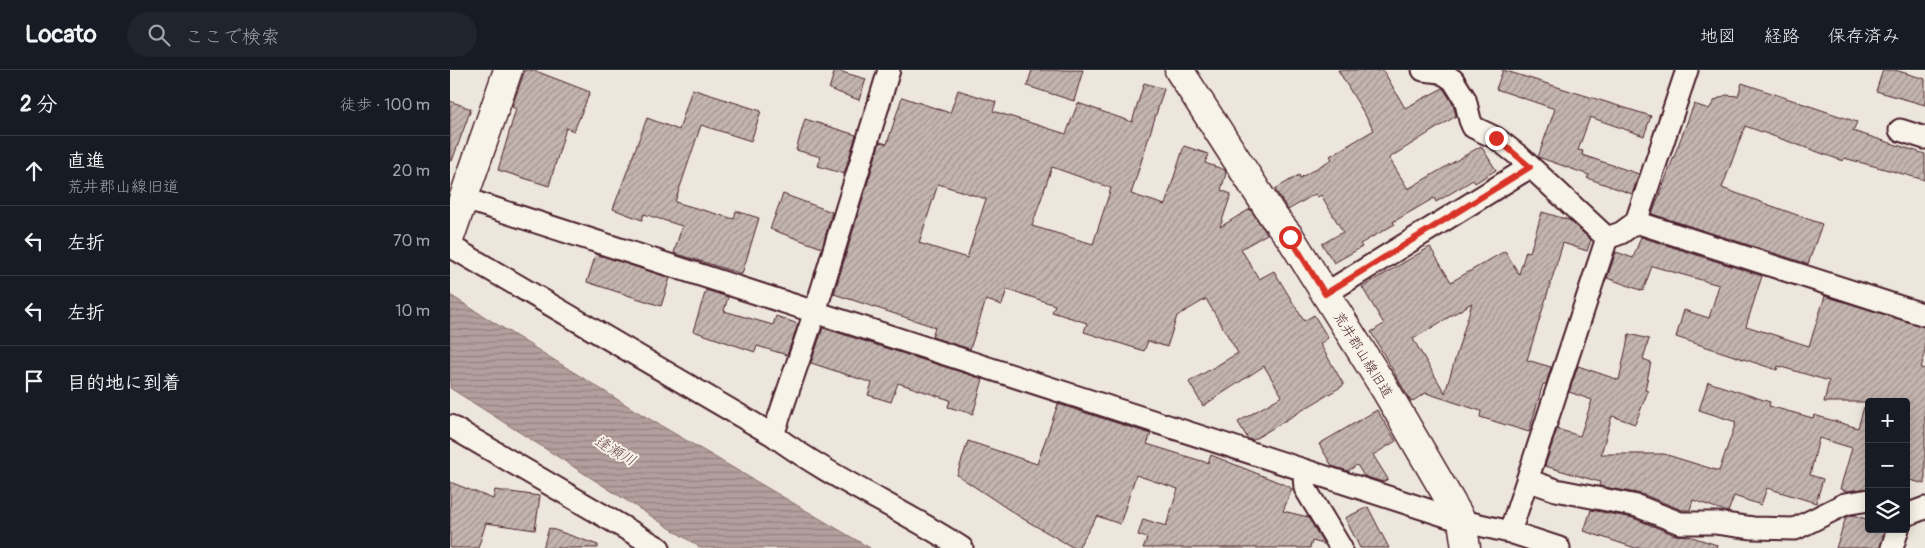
<!DOCTYPE html>
<html lang="ja">
<head>
<meta charset="utf-8">
<style>
	:root { --surface:#171b24; --page:#20242c; --text:#f1f3f6; --muted:#9ea1a6; --line:#363941 }
	body { margin:0; font-family:Pangolin,"Klee One",sans-serif; background:var(--page); color:var(--text) }
	.controls { position:absolute; right:15px; bottom:15px; display:grid; overflow:hidden; border-radius:5px; box-shadow:0 2px 12px #0003 }
	.controls button { width:45px; height:45px; display:grid; place-items:center; padding:0; border:0; border-bottom:1px solid var(--line); background:var(--surface); color:var(--text); font:25px sans-serif }
	.stop { position:absolute; width:15px; height:15px; margin:-11px; border:4px solid #d93025; border-radius:50%; background:#fff }
	.stop.end { background:#d93025; border-color:#fff; box-shadow:0 1px 5px #0008 }
	.list { margin:0; padding:0; list-style:none }
	h2 { display:flex; justify-content:space-between; align-items:center; height:65px; margin:0; padding:0 20px; font-size:21px }
	h2 small { font-size:16px; font-weight:400; color:var(--muted) }
	.list li { display:grid; grid-template-columns:32px 1fr auto; gap:15px; align-items:center; box-sizing:border-box; height:70px; padding:0 20px; border-top:1px solid var(--line) }
	.list b { display:block; font-size:19px; white-space:nowrap }
	.list p { margin:0; font-size:16px; white-space:nowrap; color:var(--muted) }
	.list em { font-size:16px; font-style:normal; color:var(--muted) }
	.icon { flex:none; width:28px; height:28px; fill:none; stroke:currentColor; stroke-width:2; stroke-linecap:round; stroke-linejoin:round }
	.map { position:relative; flex:none; width:1475px; height:478px; overflow:hidden }
	header { display:flex; align-items:center; gap:30px; box-sizing:border-box; height:70px; padding:0 25px; background:var(--surface); border-bottom:1px solid var(--line) }
	header strong { font-size:24px }
	nav { display:flex; gap:28px; margin-inline-start:auto; font-size:18px }
	.search { width:350px; height:45px; background:var(--page); display:flex; align-items:center; gap:12px; box-sizing:border-box; padding:0 18px; border-radius:28px; color:var(--muted); font-size:19px }
	main { display:flex }
	aside { flex:1; background:var(--surface) }
	.map>svg:first-child { display:block }
	.water { fill:url(#water-rules); stroke:#896c6f }
	.building { fill:url(#building-hatch); stroke:#4a1f2b; fill-rule:evenodd }
	.lines { fill:none; stroke-linecap:round; stroke-linejoin:round }
	.minor-casing { stroke:#4a1f2b; stroke-width:25 }
	.tertiary-casing { stroke:#4a1f2b; stroke-width:31 }
	.minor { stroke:#f7f3e8; stroke-width:21 }
	.tertiary { stroke:#f7f3e8; stroke-width:28 }
	.route { stroke:#d93025; stroke-width:6 }
	.labels { text-anchor:middle; dominant-baseline:central; stroke-width:4; stroke-linejoin:round; paint-order:stroke }
	.street-label { font-size:14px; fill:#4a1f2b; stroke:#f7f3e8 }
	.water-label { font-size:15px; font-style:italic; fill:#6f4c53; stroke:#f7f3e8 }
</style>
</head>
<body>
<header>
<strong>Locato</strong>
<div class="search"><svg class="icon" aria-label="search" viewBox="0 0 24 24"><circle cx="10" cy="10" r="6"/><path d="M15 15l6 6"/></svg>ここで検索</div>
<nav><a>地図</a><a>経路</a><a>保存済み</a></nav>
</header>
<main>
<aside>
<h2>2 分<small>徒歩 · 100 m</small></h2>
<ul class="list">
<li><svg class="icon" aria-label="ahead" viewBox="0 0 24 24"><path d="M12 20V5M6 11l6-6 6 6"/></svg><div><b>直進</b><p>荒井郡山線旧道</p></div><em>20 m</em></li>
<li><svg class="icon" aria-label="left" viewBox="0 0 24 24"><path d="M17 20v-9H6M10 6l-5 5 5 5"/></svg><div><b>左折</b></div><em>70 m</em></li>
<li><svg class="icon" aria-label="left" viewBox="0 0 24 24"><path d="M17 20v-9H6M10 6l-5 5 5 5"/></svg><div><b>左折</b></div><em>10 m</em></li>
<li><svg class="icon" aria-label="arrive" viewBox="0 0 24 24"><path d="M6 21V4h12l-3 4 3 4H6"/></svg><div><b>目的地に到着</b></div></li>
</ul>
</aside>
<div class="map">
<svg width="1475" height="478" viewBox="0 0 1475 478">
	<defs>
		<pattern id="water-rules" width="6" height="5" patternUnits="userSpaceOnUse" patternTransform="scale(1.25)"><rect width="6" height="5" fill="#b39f9d"/><path d="M0 2.5h6" fill="none" stroke="#948180"/></pattern>
		<pattern id="building-hatch" width="6" height="6" patternUnits="userSpaceOnUse" patternTransform="scale(1.25)"><rect width="6" height="6" fill="#c4b5b0"/><path d="M-1 1l2-2M0 6l6-6M5 7l2-2" fill="none" stroke="#a1938f"/></pattern>
	</defs>
	<rect width="100%" height="100%" fill="#ece6dd"/>
	<filter id="ink" filterUnits="userSpaceOnUse"><feTurbulence type="fractalNoise" baseFrequency=".02" numOctaves="2"/><feDisplacementMap in="SourceGraphic" scale="10" xChannelSelector="R" yChannelSelector="G"/><feConvolveMatrix kernelMatrix="1 2 1 2 8 2 1 2 1" color-interpolation-filters="sRGB"/></filter>
	<g filter="url(#ink)">
		<path class="water" d="M0,225L186,341L420,478H251L0,318Z"/>
		<path class="building" d="M75,0H83L140,22L124,61L116,58L99,116L48,100L66,39L62,37Z
			M385,0L416,9L409,30L379,19Z
			M582,0H633L624,31L577,16Z
			M888,0H933L955,38L993,18L1003,34L1006,46L939,88L958,119L1031,76L1046,100L1025,113L1023,110L986,132L984,128L943,152L945,154L910,174L912,177L884,193L872,174L893,162L871,125L868,127L865,124L838,140L825,119L849,105L850,108L882,89L880,86L924,60Z
			M1053,0L1201,46L1194,66L1140,47L1128,80L1133,81L1132,85L1189,104L1182,124L1137,108L1139,105L1088,87L1105,39L1046,19Z
			M1433,0H1445L1475,9V35L1426,21Z
			M694,13L714,19L681,124L715,135L734,76L758,84L755,93L775,100L776,103L771,120L781,124L770,157L800,139L817,164L791,179L809,209L824,201L854,251L864,245L878,268L870,274L894,315L803,370L798,369L788,352L832,326L814,296L753,336L739,312L788,283L756,229L727,246L717,277L698,271L694,281L634,262L637,253L602,242L605,235L557,219L552,235L536,230L520,279L482,267L485,257L384,224L430,72L437,74L452,27L500,43L508,20L546,32L543,41L616,64L628,33L682,52ZM602,97L661,118L643,174L582,156ZM488,114L536,129L517,188L469,173Z
			M1292,13L1407,52L1403,61L1475,84V110L1394,88L1393,91L1295,56L1272,118L1372,154L1358,194L1202,144L1244,34L1259,39L1265,30L1276,25L1288,26Z
			M242,19L311,41L301,71L251,55L225,132L284,149L286,141L309,148L292,204L224,183L232,156L194,144L192,150L163,139L197,48L229,60Z
			M0,31L21,39L2,91H0Z
			M355,49L406,65L394,104L368,96L371,87L346,80Z
			M333,124L382,142L372,178L320,159Z
			M1092,142L1119,150L1141,170L1137,181L1113,173L1077,290L1101,297L1096,314H1093L1079,362L1030,347L1031,341L976,323L961,332L921,262L934,254L912,217L980,177L1001,212L1055,181L1069,204L1076,181L1080,182ZM1022,233L995,323L963,269Z
			M1191,167L1312,206L1296,256L1359,276L1375,226L1475,257V284L1471,298L1475,299V414L1456,409V332H1374L1379,311L1328,296L1327,300L1226,267L1234,240L1259,248L1269,215L1202,196L1193,221L1157,208L1166,182L1183,188Z
			M146,184L220,208L211,236L137,212Z
			M256,220L278,227L274,241L323,255L326,246L348,254L337,285L307,276L305,282L243,261Z
			M373,258L533,309L523,344L498,337L500,330L448,313L441,332L418,325L422,313L361,293Z
			M1179,264L1199,269L1193,289L1201,292L1195,320L1198,321L1185,354L1162,346L1151,384H1214L1269,401L1286,352L1249,340L1258,312L1320,332L1319,336L1363,348L1364,345L1408,358L1414,337L1419,338V418L1397,421L1390,419L1402,378L1369,368L1360,405L1373,409L1366,433L1317,418L1311,435L1284,426L1278,442L1243,430L1240,440H1232L1192,424L1149,416L1150,412L1095,396L1107,359L1130,366L1142,330L1119,322L1128,296L1169,310Z
			M608,334L701,364L697,374L758,393L761,385L838,416L842,419L833,441L858,447L874,474L862,471L860,478H693L697,468L688,465L693,449L716,456L728,419L686,405L670,454L647,446L628,478H624L570,447L507,405L518,371L587,394Z
			M927,340L946,371L923,385L938,409L933,412L914,406L907,395L898,401L882,396L869,374Z
			M0,412L43,429L45,420L90,426L85,460L36,453L28,478H0Z
			M918,437L939,478H910L895,448Z
			M1141,440L1183,448L1225,465L1239,466L1267,475L1266,478H1185L1134,461Z
			M1404,445L1419,450V459H1435L1430,478H1386L1396,447Z
			M99,458L148,475V478H93Z"/>
		<g class="lines">
			<g class="minor-casing">
				<path id="minor" d="M973,0L991,2L1003,10L1015,29L1020,50L1023,57L1046,68L1069,86L1157,168
					M1450,60L1475,68
					M15,129L1012,451L1060,462L1109,478
					M1186,152L1475,245
					M0,176L323,365C381,408 450,438 512,478
					M875,224L1080,97
					M0,356L209,478
					M323,365L365,242L439,0
					M856,401L854,406L855,418L891,478
					M1077,410L1106,420L1187,436L1230,453H1266L1303,458L1345,459L1395,434L1419,430
					M1456,445L1475,438
					M1060,462L1157,168L1171,163L1186,152L1237,0
					M1442,478L1448,459"/>
			</g>
			<g class="tertiary-casing">
				<path id="tertiary" d="M729,0L823,146L840,167L935,319L1012,451L1016,478
					M0,167L58,0"/>
			</g>
			<use href="#minor" class="minor"/>
			<use href="#tertiary" class="tertiary"/>
		</g>
	</g>
	<g class="lines" filter="url(#ink)">
		<path class="route" d="M840,167L875,224L1080,97L1046,68"/>
	</g>
	<g class="labels">
		<g class="street-label">
			<text transform="translate(913 285) rotate(58)">荒井郡山線旧道</text>
		</g>
		<g class="water-label">
			<text transform="translate(165 381) rotate(30)">逢瀬川</text>
		</g>
	</g>
</svg>
<div class="controls">
<button>+</button>
<button>−</button>
<button><svg class="icon" aria-label="layers" viewBox="0 0 24 24"><path d="M12 4l9 5-9 5-9-5zM3 14l9 5 9-5"/></svg></button>
</div>
<div class="stop" style="left:840px;top:167px"></div>
<div class="stop end" style="left:1046px;top:68px"></div>
</div>
</main>
</body>
</html>
